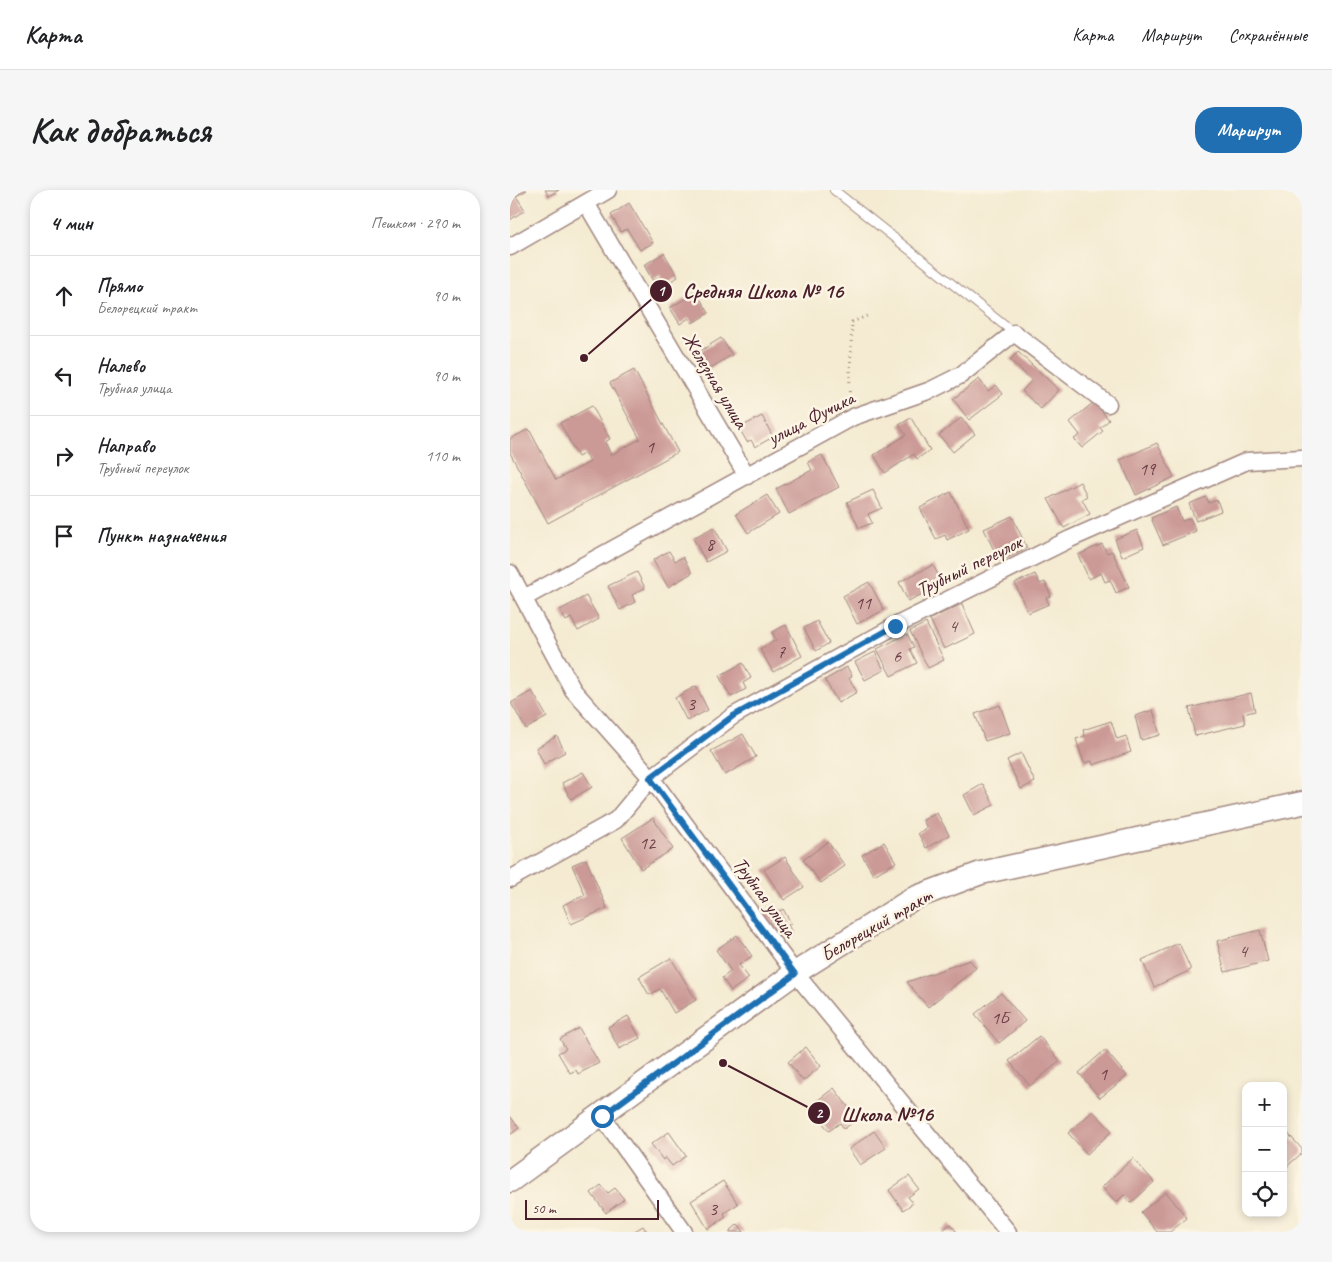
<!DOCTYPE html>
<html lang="ru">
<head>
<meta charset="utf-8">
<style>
	:root { --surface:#fff; --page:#f6f6f6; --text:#202124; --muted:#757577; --line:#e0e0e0; --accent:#1f6fb2 }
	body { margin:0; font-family:Caveat,sans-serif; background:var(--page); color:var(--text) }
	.controls { position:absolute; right:15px; bottom:15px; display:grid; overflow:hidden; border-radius:10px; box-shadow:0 2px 8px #0003 }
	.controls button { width:45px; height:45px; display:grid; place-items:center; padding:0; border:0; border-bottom:1px solid var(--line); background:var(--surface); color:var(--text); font:25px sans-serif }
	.scale { position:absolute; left:15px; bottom:12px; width:134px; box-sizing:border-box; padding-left:5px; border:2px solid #4a1f2b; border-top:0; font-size:14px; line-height:18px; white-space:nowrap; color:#4a1f2b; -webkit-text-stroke:4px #fcf5e5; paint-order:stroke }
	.stop { position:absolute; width:15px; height:15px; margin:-11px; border:4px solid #1f6fb2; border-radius:50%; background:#fff }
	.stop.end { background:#1f6fb2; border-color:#fff; box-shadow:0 1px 5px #0008 }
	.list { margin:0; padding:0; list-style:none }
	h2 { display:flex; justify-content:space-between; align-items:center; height:65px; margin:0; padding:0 20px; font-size:21px }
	h2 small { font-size:16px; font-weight:400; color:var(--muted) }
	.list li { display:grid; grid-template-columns:32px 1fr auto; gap:15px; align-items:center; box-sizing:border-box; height:80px; padding:0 20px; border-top:1px solid var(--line) }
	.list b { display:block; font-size:19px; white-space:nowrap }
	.list p { margin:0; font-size:16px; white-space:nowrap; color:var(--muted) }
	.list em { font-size:16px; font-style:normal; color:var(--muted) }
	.icon { flex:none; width:28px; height:28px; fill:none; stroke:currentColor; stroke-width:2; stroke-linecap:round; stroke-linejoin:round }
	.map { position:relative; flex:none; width:792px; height:1042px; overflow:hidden; border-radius:20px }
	header { display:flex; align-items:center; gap:30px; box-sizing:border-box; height:70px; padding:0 25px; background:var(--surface); border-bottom:1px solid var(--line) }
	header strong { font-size:24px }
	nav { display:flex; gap:28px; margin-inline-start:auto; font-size:18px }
	.intro { display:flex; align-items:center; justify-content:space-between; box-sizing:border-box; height:120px; padding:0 30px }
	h1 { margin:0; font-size:35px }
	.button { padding:12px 22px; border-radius:20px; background:var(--accent); color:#fff; font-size:18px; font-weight:700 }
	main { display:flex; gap:30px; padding:0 30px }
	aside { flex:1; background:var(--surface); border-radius:20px; box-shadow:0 2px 8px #0003 }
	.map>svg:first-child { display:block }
	.building { fill:#cb9996 }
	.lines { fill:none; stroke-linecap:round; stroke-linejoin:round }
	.lane-casing { stroke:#9f857e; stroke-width:10 }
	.street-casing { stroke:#9f857e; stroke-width:19 }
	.secondary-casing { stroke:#9f857e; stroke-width:25 }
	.path { stroke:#9f857e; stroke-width:3; stroke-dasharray:1 4; stroke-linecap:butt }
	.lane { stroke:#fff; stroke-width:8 }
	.street { stroke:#fff; stroke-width:16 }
	.secondary { stroke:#fff; stroke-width:22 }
	.route { stroke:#1f6fb2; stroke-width:6 }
	.labels { text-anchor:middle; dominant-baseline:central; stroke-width:5; stroke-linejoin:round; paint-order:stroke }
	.number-label { font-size:18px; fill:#6a3e46 }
	.street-label { font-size:20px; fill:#4a1f2b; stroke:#fcf5e5 }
	.leader { fill:none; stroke:#4a1f2b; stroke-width:2 }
	.callout-dot { fill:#4a1f2b; stroke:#fcf5e5; stroke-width:2 }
	.mark-label { font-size:15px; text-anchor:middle; font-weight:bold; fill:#fff }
	.callout-label { font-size:21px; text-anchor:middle; font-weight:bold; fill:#4a1f2b; stroke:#fcf5e5; stroke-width:5; stroke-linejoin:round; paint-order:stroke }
</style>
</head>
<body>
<header>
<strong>Карта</strong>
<nav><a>Карта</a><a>Маршрут</a><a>Сохранённые</a></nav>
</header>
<div class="intro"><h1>Как добраться</h1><a class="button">Маршрут</a></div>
<main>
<aside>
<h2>4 мин<small>Пешком · 290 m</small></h2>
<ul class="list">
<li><svg class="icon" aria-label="ahead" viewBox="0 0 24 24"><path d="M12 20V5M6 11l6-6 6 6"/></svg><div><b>Прямо</b><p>Белорецкий тракт</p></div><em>90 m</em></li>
<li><svg class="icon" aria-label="left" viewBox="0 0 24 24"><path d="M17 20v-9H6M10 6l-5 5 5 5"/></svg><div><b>Налево</b><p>Трубная улица</p></div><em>90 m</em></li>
<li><svg class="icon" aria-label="right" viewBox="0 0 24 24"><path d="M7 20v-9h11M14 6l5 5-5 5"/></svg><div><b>Направо</b><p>Трубный переулок</p></div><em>110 m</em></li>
<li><svg class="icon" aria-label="arrive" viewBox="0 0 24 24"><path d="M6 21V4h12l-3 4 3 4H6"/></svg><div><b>Пункт назначения</b></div></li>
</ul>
</aside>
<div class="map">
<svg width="792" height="1042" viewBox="0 0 792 1042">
	<rect width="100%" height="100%" fill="#fcf5e5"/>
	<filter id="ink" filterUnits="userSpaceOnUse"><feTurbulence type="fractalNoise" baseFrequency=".02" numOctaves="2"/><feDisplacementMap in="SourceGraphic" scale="10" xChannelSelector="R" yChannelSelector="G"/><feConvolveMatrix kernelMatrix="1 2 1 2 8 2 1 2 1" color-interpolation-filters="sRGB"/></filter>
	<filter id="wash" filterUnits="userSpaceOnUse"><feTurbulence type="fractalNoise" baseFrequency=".0096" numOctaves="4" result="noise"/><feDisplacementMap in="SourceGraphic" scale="20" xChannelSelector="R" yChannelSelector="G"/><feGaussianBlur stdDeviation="1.12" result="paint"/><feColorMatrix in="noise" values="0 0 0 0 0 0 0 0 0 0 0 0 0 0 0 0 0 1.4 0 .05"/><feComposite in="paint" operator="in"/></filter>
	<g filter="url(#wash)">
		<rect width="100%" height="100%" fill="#f4ebd2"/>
		<g id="blocks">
			<path class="building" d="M0,0H17L6,6L15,20L0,30Z
				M35,0H49L39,6Z
				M119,13L143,53L130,60L117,39L111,42L101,25Z
				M154,63L168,87L154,95L150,87L143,91L134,75Z
				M186,102L199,123L182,133L179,128L170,134L160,118Z
				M211,148L222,165L197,180L187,163Z
				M508,162L549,200L531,219L512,201L522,190L500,170Z
				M124,180L168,262L38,333L0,263V249L19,239L46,290L80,272L75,263L68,267L50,233L82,216L100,249L95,252L101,265L130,249L100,193Z
				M469,189L478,201L486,195L493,204L459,230L443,209Z
				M584,212L599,230L590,238L593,241L572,258L564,249L570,245L560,232Z
				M252,226L263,247L245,257L241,250L237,252L229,238Z
				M401,228L420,260L407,269L404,264L375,283L364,265L396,245L389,235Z
				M451,228L465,244L443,262L429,245Z
				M647,253L664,287L626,305L610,270Z
				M312,265L329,297L279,324L266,299L302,280L298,272Z
				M570,292L577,306L572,309L580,324L554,338L538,309Z
				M363,300L372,318L358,324L362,333L349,338L337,312Z
				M441,302L459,339L437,350L435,345L426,349L410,318Z
				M257,305L269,324L238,343L226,324Z
				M696,307L699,313L707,310L711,321L686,331L679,314Z
				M666,317L672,331L680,328L686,341L653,355L641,328Z
				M502,326L517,358L489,371L474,339Z
				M204,337L217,361L196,372L183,348Z
				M627,340L634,357L612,367L605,349Z
				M592,354L597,363L602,361L619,397L606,403L600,390L595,392L591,383L579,389L568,365Z
				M159,361L165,371L173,367L182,383L158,397L143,370Z
				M423,375L433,394L398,411L389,392Z
				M127,382L135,398L122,405L125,412L110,420L98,396Z
				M525,384L530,394L535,392L541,406L536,408L539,414L518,423L505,393Z
				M359,392L374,420L347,434L333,406Z
				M76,406L89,429L68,441L61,428L56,431L50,420Z
				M452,414L465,444L434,459L420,429Z
				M307,431L319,453L306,461L294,438Z
				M416,433L434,470L418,478L400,441Z
				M276,435L292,466L263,482L250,459L266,450L262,442Z
				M397,444L404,457L400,459L407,473L381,486L367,459Z
				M365,462L374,480L355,490L345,472Z
				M233,473L241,488L233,493L236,499L221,507L209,486Z
				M337,477L342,486L339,488L347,502L328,513L315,490Z
				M186,496L198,520L177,531L165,508Z
				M22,501L37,527L16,539L1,513Z
				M741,503L745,521L733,524L735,534L685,546L679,518Z
				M490,515L500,543L475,551L465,524Z
				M643,520L650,545L631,550L625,526Z
				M601,531L607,549L616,546L621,562L583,575L582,571L574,573L566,549L575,546L573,540Z
				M233,544L246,567L215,585L201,561Z
				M47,546L55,562L34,574L26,558Z
				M511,563L525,592L511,599L497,570Z
				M73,582L82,597L61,609L52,593Z
				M473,594L484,615L464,625L454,605Z
				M427,623L439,645L416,658L408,643L417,638L413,630Z
				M143,628L163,659L131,679L112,648Z
				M318,652L335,676L311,693L293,670Z
				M374,652L386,672L364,685L352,665Z
				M275,667L294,697L274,710L254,680Z
				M76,669L97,718L61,734L53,715L75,705L62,675Z
				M264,716L268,722L273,719L281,733L278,735L283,744L269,753L252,723Z
				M750,740L758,771L715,782L707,751Z
				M227,745L242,766L229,775L239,788L221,801L212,788L221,781L206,760Z
				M669,753L681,780L644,797L632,770Z
				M161,768L186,810L164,823L150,799L139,805L129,787Z
				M460,770L466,778L418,817L397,792Z
				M491,803L515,831L489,853L465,824Z
				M118,826L130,848L109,859L98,837Z
				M69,838L89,873L68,884L66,880L60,883L48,863L56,859L50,849Z
				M529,846L550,871L520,896L499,871Z
				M296,857L311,876L293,891L278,872Z
				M595,860L617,886L590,908L569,883Z
				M324,898L347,929L334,939L330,933L319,941L300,916Z
				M583,921L602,941L577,964L558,943Z
				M0,926L9,938L0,945Z
				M773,938L792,959V963L773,980Z
				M364,941L376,958L350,975L339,959Z
				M159,942L176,966L162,976L155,967L153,970L141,954Z
				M623,968L644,992L621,1013L614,1005L606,1013L592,997Z
				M399,986L409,999L398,1007L403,1013L393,1020L379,1000Z
				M213,991L228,1014L214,1023L216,1027L198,1039L181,1011Z
				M91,995L98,1003L105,998L114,1009L96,1023L81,1003Z
				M656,1002L677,1028L660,1042H647L631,1022Z
				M228,1034L234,1042H219Z
				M440,1034L447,1042H431Z
				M133,1036L137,1042H123Z"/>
		</g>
	</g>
	<g filter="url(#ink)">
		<use href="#blocks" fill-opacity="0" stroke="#9f857e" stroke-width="1"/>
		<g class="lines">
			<g class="lane-casing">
				<path id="lane" d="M324,0L504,143"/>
			</g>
			<g class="street-casing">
				<path id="street" d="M76,13L237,286
					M0,57L98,0
					M0,383L63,500L141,588L285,783L498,1042
					M14,408L343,227L421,200L451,185L504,143L598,214
					M0,689L106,630L141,588L223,526L385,436L560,349L737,271L792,268
					M92,926L174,1042"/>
			</g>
			<g class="secondary-casing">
				<path id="secondary" d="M0,991L285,783L404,708L471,683L792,613"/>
			</g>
			<path class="path" d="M339,212L342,132L357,126"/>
			<use href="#lane" class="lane"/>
			<use href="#street" class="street"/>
			<use href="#secondary" class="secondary"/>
		</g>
	</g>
	<g class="lines" filter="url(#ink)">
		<path class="route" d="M92,926L285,784L140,588L223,526L385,436"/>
	</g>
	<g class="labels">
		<g class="number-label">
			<text x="140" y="257">1</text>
			<text x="637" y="279">19</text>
			<text x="200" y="354">8</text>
			<text x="353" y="413">11</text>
			<text x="443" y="436">4</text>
			<text x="271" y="462">7</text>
			<text x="387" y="466">6</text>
			<text x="181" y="514">3</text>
			<text x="137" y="653">12</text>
			<text x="733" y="761">4</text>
			<text x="490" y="828">1Б</text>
			<text x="593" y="884">1</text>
			<text x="203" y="1019">3</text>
		</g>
		<g class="street-label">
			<text transform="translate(205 190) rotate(59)">Железная улица</text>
			<text transform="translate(301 228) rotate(-27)">улица Фучика</text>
			<text transform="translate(459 376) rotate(-26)">Трубный переулок</text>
			<text transform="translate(255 707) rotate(54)">Трубная улица</text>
			<text transform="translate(366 735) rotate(-30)">Белорецкий тракт</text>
		</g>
	</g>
	<path class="leader" d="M74 168L151 101M213 873L309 923"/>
	<g class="callout-dot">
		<circle cx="74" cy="168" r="5"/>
		<circle cx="213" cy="873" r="5"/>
		<circle cx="151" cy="101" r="12"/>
		<circle cx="309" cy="923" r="12"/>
	</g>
	<g class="mark-label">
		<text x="151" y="106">1</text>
		<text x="309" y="928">2</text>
	</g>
	<g class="callout-label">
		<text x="253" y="108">Средняя Школа № 16</text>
		<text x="377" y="931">Школа №16</text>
	</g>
</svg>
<div class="controls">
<button>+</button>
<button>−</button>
<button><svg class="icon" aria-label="locate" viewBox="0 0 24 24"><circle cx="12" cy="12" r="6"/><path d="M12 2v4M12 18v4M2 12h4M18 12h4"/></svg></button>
</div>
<div class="scale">50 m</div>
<div class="stop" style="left:92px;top:926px"></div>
<div class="stop end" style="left:385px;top:436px"></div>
</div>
</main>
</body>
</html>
